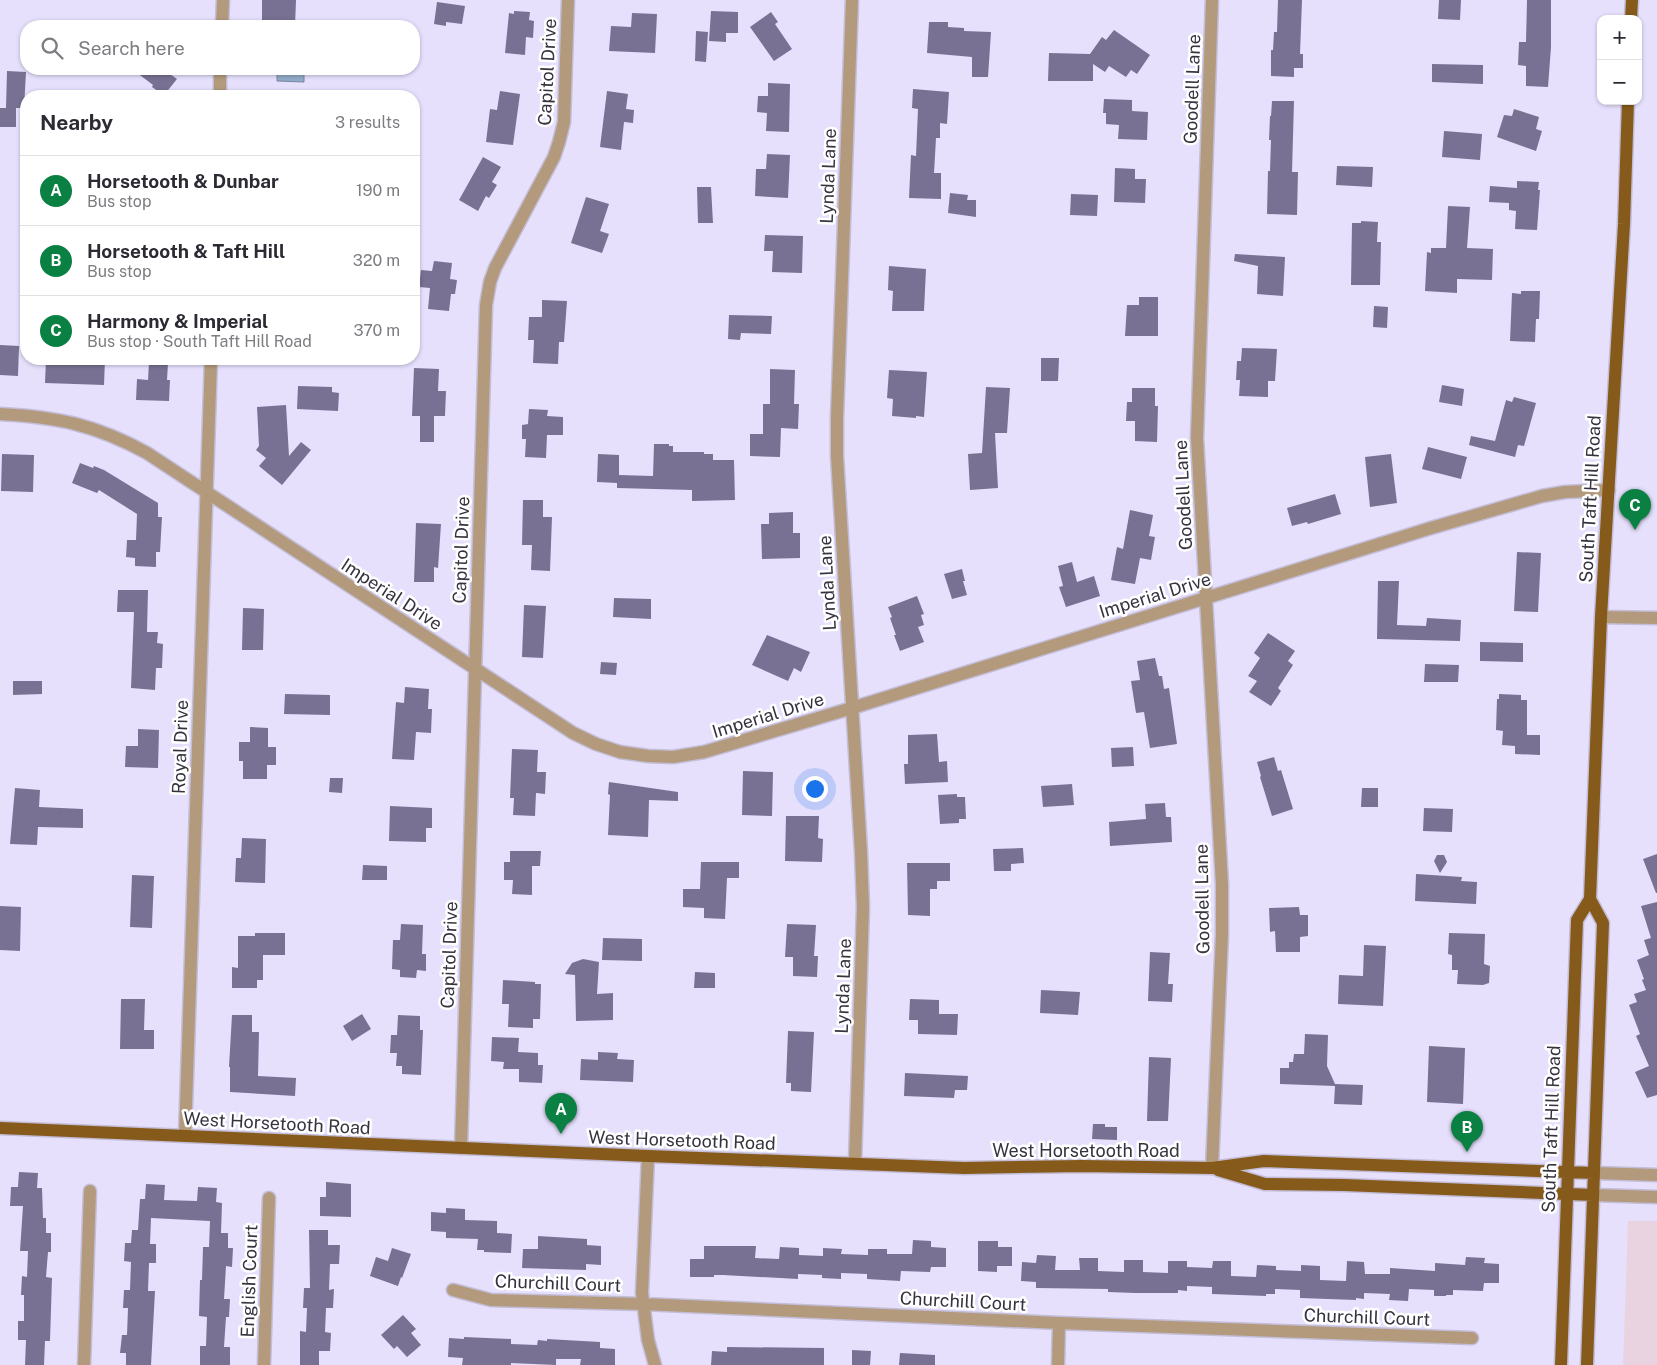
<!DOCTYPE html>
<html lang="en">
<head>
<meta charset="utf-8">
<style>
	:root { --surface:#fff; --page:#f2f2f3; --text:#2b2b33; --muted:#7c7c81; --line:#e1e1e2; --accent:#0b8043 }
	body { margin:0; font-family:"Public Sans",sans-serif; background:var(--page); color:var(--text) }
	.controls { position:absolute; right:15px; top:15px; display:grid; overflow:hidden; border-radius:10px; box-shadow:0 1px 4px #0004 }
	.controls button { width:45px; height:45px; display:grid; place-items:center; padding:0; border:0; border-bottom:1px solid var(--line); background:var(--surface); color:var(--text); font:25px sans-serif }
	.you { position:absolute; left:814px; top:788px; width:18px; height:18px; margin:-12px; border:4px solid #fff; border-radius:50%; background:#1a73e8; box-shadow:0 0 0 8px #1a73e833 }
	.badge { display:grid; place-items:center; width:32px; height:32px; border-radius:50%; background:var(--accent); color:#fff; font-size:16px; font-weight:700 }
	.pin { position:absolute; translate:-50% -41px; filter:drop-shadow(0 1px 2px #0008) }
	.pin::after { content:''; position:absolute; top:26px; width:18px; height:15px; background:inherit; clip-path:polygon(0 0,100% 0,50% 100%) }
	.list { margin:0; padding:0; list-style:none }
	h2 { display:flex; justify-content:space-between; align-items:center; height:65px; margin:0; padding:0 20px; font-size:21px }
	h2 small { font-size:16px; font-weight:400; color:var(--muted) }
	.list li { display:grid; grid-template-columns:32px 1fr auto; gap:15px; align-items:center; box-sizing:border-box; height:70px; padding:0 20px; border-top:1px solid var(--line) }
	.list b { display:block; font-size:19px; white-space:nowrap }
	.list p { margin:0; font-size:16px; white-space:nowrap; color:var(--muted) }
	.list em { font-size:16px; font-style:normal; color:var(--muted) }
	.icon { flex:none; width:28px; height:28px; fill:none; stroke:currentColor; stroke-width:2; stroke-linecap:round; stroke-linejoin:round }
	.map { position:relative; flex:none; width:1657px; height:1365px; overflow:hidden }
	.search { position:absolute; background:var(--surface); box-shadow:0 1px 4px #0004; left:20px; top:20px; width:400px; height:55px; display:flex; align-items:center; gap:12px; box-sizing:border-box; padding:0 18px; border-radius:20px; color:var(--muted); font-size:19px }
	.panel { position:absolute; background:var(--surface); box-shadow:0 1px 4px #0004; left:20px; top:90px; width:400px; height:275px; border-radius:20px }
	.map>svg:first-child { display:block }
	.education { fill:#ead3e0 }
	.water { fill:#92abca; stroke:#7687a0 }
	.building { fill:#797193 }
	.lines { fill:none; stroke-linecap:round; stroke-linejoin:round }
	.minor-casing { stroke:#c3bdd7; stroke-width:15 }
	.major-casing { stroke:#c3bdd7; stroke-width:15 }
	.minor { stroke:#b39a7c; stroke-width:12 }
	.major { stroke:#865a1b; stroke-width:12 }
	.labels { text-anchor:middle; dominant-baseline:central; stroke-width:5; stroke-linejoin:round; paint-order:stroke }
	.street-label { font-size:18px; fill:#36333f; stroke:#fff }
</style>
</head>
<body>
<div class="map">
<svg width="1657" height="1365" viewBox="0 0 1657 1365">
	<rect width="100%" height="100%" fill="#e6e0fd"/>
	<path class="education" d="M1628,1221H1657V1365H1623Z"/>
	<path class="water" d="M277,69H304V82L277,81Z"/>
	<path class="building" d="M262,0H296L295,26H262Z
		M1278,0H1302L1300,54H1303V68H1294V77L1271,76V50H1273L1274,32H1277Z
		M1439,0H1461L1460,20L1438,19Z
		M1527,0H1551V47L1548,87L1526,86V66L1518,65L1519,42H1526Z
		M437,2L465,6L462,24L446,22V26L434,24Z
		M514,11L530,12L529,20L534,21L533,38L526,37L525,55L505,53L509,13L514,14Z
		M711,11L738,12V33H726V42L709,41Z
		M771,12L778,22L775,24L792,49L774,61L750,27Z
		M632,13L657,14L655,53L609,51L611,26L631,27Z
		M929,22H948V27L964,28V31L991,32L988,77H972V57L927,53Z
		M1114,30L1150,55L1137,74L1131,70L1126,77L1109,66L1105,72L1093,64V81H1048L1049,53L1090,54L1102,37L1106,40Z
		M696,31L708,32L706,62L695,61Z
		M1432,64L1483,65V84L1432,82Z
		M132,69H163L177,79L165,94L163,93L162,94L152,87L153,85Z
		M7,71L26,72L24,108H6Z
		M768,83L790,84L789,132L766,131L767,113L757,112L758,96H768Z
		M913,89L949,92L947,124L940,123V138H936L934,173H941V199L909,198L911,155L916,156L918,109L912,108Z
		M500,91L520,94L513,145L486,142L490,109L497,110Z
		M607,91L628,94L626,109L634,110L633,123L624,122L621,150L600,147Z
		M1104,99L1132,100V111L1148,112L1147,140L1118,139L1119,125L1106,124V113H1103Z
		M1272,101H1294L1292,172H1298L1297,215L1267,214L1268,171H1270L1271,140H1269L1270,116H1271Z
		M0,108H16V127H0Z
		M1514,109L1539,117L1536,129L1542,131L1536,151L1497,137L1504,115L1512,116Z
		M1444,131L1482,134L1480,160L1442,157Z
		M767,154L790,155L788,198L755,196L756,169H766Z
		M483,157L501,167L492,182L497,185L489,198L486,196L478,211L459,200Z
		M1337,166L1373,167L1372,187L1336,185Z
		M1115,168L1135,169V179H1146L1145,203L1114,202Z
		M1517,181L1539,182L1538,190H1540L1537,230L1515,229L1516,211L1509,210V203L1489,202L1490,186L1517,188Z
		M697,187H711L713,223H698Z
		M950,193L968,195L967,200H976V217L948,213Z
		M1071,194L1098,195L1097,216L1070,215Z
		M586,197L609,204L600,231L609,234L602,253L571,243Z
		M1448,206L1470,207L1467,248L1493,249L1492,280L1457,279V293L1425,291L1427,252L1431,253V248H1446Z
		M1361,221L1378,222L1377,242H1381L1380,285H1351L1352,223H1361Z
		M765,235L803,236L802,273L772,272L773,251H764Z
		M1235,254L1285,257L1283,296L1257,294L1258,266L1234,261Z
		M434,261L452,263L450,279L457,280L455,294H451L449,311L428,309L430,288L419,287L421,270L432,271Z
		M889,266L926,269L924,311H892L893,291L888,290Z
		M1521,291H1540L1539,319H1536L1535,342L1510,341L1512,293L1521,294Z
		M1139,297H1158V336H1125L1127,305H1139Z
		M542,300L567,301L564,342H559L558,364L533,363L534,340H528L529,317H542Z
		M1374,306L1388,307L1387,328L1373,327Z
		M729,315L772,316L771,334L741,333L740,340L728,339Z
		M0,345L19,346L18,376L0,375Z
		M1242,348L1277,349L1275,381H1268V397L1239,396L1240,380H1236L1237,361H1241Z
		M1041,358H1059L1058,381H1041Z
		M46,359H105L104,385L45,383Z
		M149,362L168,363L167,380H170L169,401L136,400L137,379L148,380Z
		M414,368L439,369L438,391H446L445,416H434V442H420V416H412Z
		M770,369L795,370L794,404H799L798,429L781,428L780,457L750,456V434H763V404H770Z
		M889,370L927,372L924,417L916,416V418L892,416L893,399L887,398Z
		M1442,385L1464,389L1462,406L1439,402Z
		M298,386L332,387V392L339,393L338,411L297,409Z
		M986,387L1010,388L1007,433H995L998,488L970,490L968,454L982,453Z
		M1132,388H1155V406H1158L1157,442L1135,441V421H1126L1127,402H1132Z
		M1514,397L1536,403L1524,446L1518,445L1515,457L1469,445L1471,436L1495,441L1506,400L1512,402Z
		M286,405L289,456L301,442L311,450L282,485L259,466L266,458L256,450L259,446L257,407Z
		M529,409L548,410L547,416L563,417V435H547L546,458L525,457L526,439H522V425L528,424Z
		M654,444H669V446H673V452H704V454H713V460H734L735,500L692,501V490L617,488V483L597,482L598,454L619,455V475L653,476Z
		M1428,447L1467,457L1461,479L1422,469Z
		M2,454L34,455L33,492L1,491Z
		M1391,454L1397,503L1370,507L1365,457Z
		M80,463L93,468L94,466L104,470L158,503V517H162L160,552H156V567L135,566V558L126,557L127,540H136L137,514L99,490L97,493L72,483Z
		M1335,494L1341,514L1308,524L1307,522L1292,526L1287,508Z
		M523,500H543V517H552L550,571L531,570L532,545H522Z
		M1130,510L1153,515L1149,536L1155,537L1151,560L1140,558L1135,584L1111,580L1117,547L1123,549Z
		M793,512V533H800V558L762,559L761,524H769V513Z
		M416,523L441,524L438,568L434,567V582H414Z
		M1517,552L1541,553L1538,612L1514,611Z
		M1072,562L1077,582L1094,576L1100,596L1066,607L1059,587L1063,586L1058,566Z
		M962,569L965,581H963L967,595L952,599L944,574Z
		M1378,581H1399L1397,625L1426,626L1427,618L1461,620L1460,641L1377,639Z
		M118,590H148L147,632H158L157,643L163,644L162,668H156L155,690L131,688L134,612H117Z
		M917,596L924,614L921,615L924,625L918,627L924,642L900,651L894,635H896L890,618L892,617L888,607Z
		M614,598L651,599V619L613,617Z
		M524,605L546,606L543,658L522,657Z
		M243,608L264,609L263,650H242Z
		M1268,633L1295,651L1288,661L1293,665L1278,688L1281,691L1271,706L1249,692L1257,681L1248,676L1260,658L1254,653Z
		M767,635L810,652L801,672L794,668L788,681L752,665Z
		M1480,642L1523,643V662L1480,661Z
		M1155,658L1159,676H1162L1164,689L1169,688L1177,744L1150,748L1144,712L1136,713L1131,681L1140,680L1137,661Z
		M601,662L617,663L616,675L600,674Z
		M1425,664L1459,665L1458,682H1424Z
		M13,681H42V694L13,695Z
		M405,687L429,689L428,709H432L431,733L416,732L414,760L392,759L396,702L404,703Z
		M285,694L330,695V715L284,714Z
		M1499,694L1521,695V700H1527V735H1540V755L1515,754V746L1502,745L1503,731L1496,730L1497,699H1499Z
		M250,727L268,728V747H276V765H267V779H243V761H239V742H250Z
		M138,729L159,730L158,768L125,767L126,746H138Z
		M937,734L939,762L947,761L948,782L905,784L904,764H908V735Z
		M1133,747L1134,766L1112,767L1111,748Z
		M512,749L538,750L537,772H546L545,794L536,793L535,816L513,815L514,798H510Z
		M1274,757L1278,771L1281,770L1293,809L1272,816L1260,777L1261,776L1257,762Z
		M743,771L773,772L772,816L742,815Z
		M330,778H343L342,793L329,792Z
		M609,782L678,792V801L649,800L648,837L608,835L610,795L608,794Z
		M1072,784L1074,805L1043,807L1041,786Z
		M15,788L40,790L39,807L83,809V828L38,827L37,845L10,844Z
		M1362,788H1378V807H1361Z
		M957,794V797H965L966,819H959V823L940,824L938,795Z
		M1165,803L1166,817H1171L1172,842L1110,846L1109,822L1146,819L1145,804Z
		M390,806L432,808V828H426V842L389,841Z
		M1424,808L1453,809L1452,832L1423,831Z
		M786,816H819L818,838L823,839L822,862L785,861Z
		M242,838L266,839L265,883L235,882L236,858H241Z
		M1023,848L1024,863L1011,864V871H994L993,849Z
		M510,851H541L540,866H532V895L512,894L513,880H504V862H510Z
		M1657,854V893H1656L1643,859Z
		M1437,855H1444L1447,862L1440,873L1434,861Z
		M701,862H739V878H727L725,919L704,918V908L683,907V889H700Z
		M907,863H950V881H937V889H930V916L908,915Z
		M363,865L387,866V880H362Z
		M1416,874L1462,877L1461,881L1477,882L1476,904L1415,901Z
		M132,875L154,876L152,928L130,927Z
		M1657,902V1095L1647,1098L1635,1072L1649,1066L1636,1036L1640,1034L1629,1005L1637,1002L1634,994L1646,990L1642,980L1644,979L1637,960L1649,955L1644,940L1651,938L1641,906Z
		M0,906L21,907L20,951L0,950Z
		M1299,907L1300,915H1308V936L1300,937V952H1276L1275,931L1270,932L1269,908Z
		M401,924L423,925L422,954H426V971L417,970L416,978L400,977V970L392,969L393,940H400Z
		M787,924L816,925L814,956H818L817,977L793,976V957H785Z
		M255,933H285V955H263V980H257V988H232V967L238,968V936H255Z
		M1449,933L1485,934L1484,964L1490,966L1489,983L1483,985L1457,984L1458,970H1452V955L1448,954Z
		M603,938L642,939V961L602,960Z
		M1364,945L1386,946L1383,1006L1338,1004L1339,975L1363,976Z
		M1150,952L1170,953L1168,984H1173L1172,1002L1148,1001Z
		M583,959L599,962L597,994L613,993V1020L576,1021L575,975L565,974L572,963Z
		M695,972L715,973V988H694Z
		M503,980L535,982V984H541L540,1019H533V1028L508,1027L509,1004H502Z
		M1041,990L1080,992L1078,1015L1040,1013Z
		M121,999H145L144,1030H154V1049H120Z
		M910,999L939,1000V1014H958L957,1035L918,1034V1020H909Z
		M362,1014L371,1029L352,1041L343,1026Z
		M232,1015H252V1032H259L258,1076L296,1078L295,1096L230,1092V1067H229Z
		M398,1015L420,1016V1030H423L421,1075L402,1074V1066H396L397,1053H390L391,1035H397Z
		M788,1031L814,1032L811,1092L791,1091V1083H786Z
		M1305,1034L1328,1035L1327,1066L1335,1084L1363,1085L1362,1105L1334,1104L1335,1086L1280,1084V1068H1289V1062H1293L1294,1054H1304Z
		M492,1037L519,1038L518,1052L538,1053V1065H543L542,1083L519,1082V1069H503L504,1062L491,1061Z
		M1429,1046L1465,1048L1463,1104L1427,1102Z
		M598,1052L618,1053L617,1059L634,1060L633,1082L580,1080L581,1059L598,1060Z
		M1149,1057L1171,1058L1168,1121H1147Z
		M905,1073L968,1076L967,1090H955L954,1098L904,1096Z
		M1093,1124H1105V1127H1117V1140L1092,1139Z
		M19,1172L38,1173L37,1188H42L43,1218H46V1233H51V1252H48L46,1277L52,1278L50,1341H45L44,1365H25L26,1340H18V1321H24V1295H21L22,1276L27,1277L28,1251H20L23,1206H10L11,1187H18Z
		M326,1182L351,1184V1217L320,1216V1197H326Z
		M146,1184L165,1185L164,1200L197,1201L198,1187L217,1188L216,1202L222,1203L221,1233H228V1248H233L232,1267L226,1266L224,1299H230L229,1317H226L224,1347H230V1365H200V1346H206L207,1317L199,1316L200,1280H202L203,1247H209L210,1221L151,1218L150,1244H156V1263H149L148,1291H155L151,1365H126V1353H120L122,1335H127L128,1308H123L124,1290H130L131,1262L124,1261L125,1243H131L132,1230H138L140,1199H145Z
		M446,1208L465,1209V1220L497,1221V1233L512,1234L511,1253L484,1252V1250H477L478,1239L446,1238V1232L431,1231V1212L446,1213Z
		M309,1230H328V1245H340L339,1264H330L329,1290L334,1289L333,1308H326L325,1332L331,1333L330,1351H319V1365H300V1331L306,1332L307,1308H303L304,1288H310Z
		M538,1236L587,1239V1245L601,1246V1265L586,1264V1270L522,1268L523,1249H538Z
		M913,1240L931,1241V1247L946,1248V1267H931L930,1272L901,1271L900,1281L867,1279V1274L841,1273V1279L822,1278V1275L798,1274V1279L723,1275H714V1277H690V1259H704V1246H756L755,1258L779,1259L780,1247L799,1248V1255L823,1256V1248L842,1249L841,1254L868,1255V1249H887V1254H912Z
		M978,1241H998V1247H1012V1266H997V1272L978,1271Z
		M392,1248L411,1254L402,1278L401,1277L398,1286L370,1276L376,1257L388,1261Z
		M1037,1255L1056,1256L1055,1270H1080L1079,1258H1098V1271L1124,1272V1260H1143V1272L1168,1273V1261H1187V1267L1212,1268L1213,1261H1231V1276L1256,1277L1257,1265L1276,1266V1270L1301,1271V1265L1320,1266V1280L1346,1281L1347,1261L1364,1262L1365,1274H1390V1268L1435,1271V1263L1465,1265L1466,1257L1485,1258L1484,1263L1499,1264V1283H1484L1483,1291L1453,1290V1295H1446V1296H1434V1290L1409,1289L1408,1301L1389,1300L1390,1294L1364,1293V1299L1356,1298V1300L1300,1298V1290L1275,1289V1294H1266V1296L1212,1294V1287L1187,1286V1291L1178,1290V1293H1135L1108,1292V1289L1036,1288V1282L1021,1281L1022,1262L1036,1263Z
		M403,1315L416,1329L411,1333L421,1345L407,1357L397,1346L394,1349L381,1335Z
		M464,1337L511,1339V1344L537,1345L538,1340L547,1341V1339L600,1342V1348L615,1349V1365H580L581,1359H556V1365L511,1363V1365H462L463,1358L448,1357L449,1338L464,1339Z
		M727,1347L824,1348V1365H711L712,1351L727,1352Z
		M852,1350L871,1351L870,1365H852Z
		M900,1353L935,1355V1365H899Z"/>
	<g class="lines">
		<g class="minor-casing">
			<path id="minor" d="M852,0L837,418V456L861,852L863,907L855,1163
				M1212,0L1197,438L1222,884V934L1212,1168
				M222,26L223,0
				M220,96V69
				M0,414C58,417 96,425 147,453L573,733L596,744L620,752L648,756L673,757L704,752L852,708L1431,528L1542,496L1565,492L1609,490
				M1601,617L1657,618
				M185,1136L211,359
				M461,1148L486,305L490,282L495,268L554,157L559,142L564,122L568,0
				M648,1156L642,1293L648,1340L655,1365
				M1594,1173L1657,1175
				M1593,1195L1657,1197
				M453,1290L491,1300L643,1304L1059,1323L1472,1338
				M84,1365L90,1191
				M264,1365L269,1198
				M1058,1365L1059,1323"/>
		</g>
		<g class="major-casing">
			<path id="major" d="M1631,19L1632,0
				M0,1128L648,1156L964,1168L1082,1166L1212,1168L1264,1161L1594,1173
				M1218,1170L1265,1184L1344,1185L1593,1195
				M1561,1365L1577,920L1590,899L1601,617L1624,224L1628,101
				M1587,1365L1603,923L1590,899"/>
		</g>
		<use href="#minor" class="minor"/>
		<use href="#major" class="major"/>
	</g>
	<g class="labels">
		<g class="street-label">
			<text transform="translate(547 72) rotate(-87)">Capitol Drive</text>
			<text transform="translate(1192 89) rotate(-88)">Goodell Lane</text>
			<text transform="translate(828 176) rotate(-88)">Lynda Lane</text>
			<text transform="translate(1183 495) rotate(-93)">Goodell Lane</text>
			<text transform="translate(1590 499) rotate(-87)">South Taft Hill Road</text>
			<text transform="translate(461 550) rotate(-88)">Capitol Drive</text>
			<text transform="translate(827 583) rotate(-93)">Lynda Lane</text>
			<text transform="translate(392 594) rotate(33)">Imperial Drive</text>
			<text transform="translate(1155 595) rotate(-17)">Imperial Drive</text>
			<text transform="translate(768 715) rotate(-17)">Imperial Drive</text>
			<text transform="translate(180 747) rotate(-88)">Royal Drive</text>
			<text transform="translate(1202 899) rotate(-91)">Goodell Lane</text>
			<text transform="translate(449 955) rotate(-88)">Capitol Drive</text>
			<text transform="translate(843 986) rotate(-88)">Lynda Lane</text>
			<text transform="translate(277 1123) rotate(3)">West Horsetooth Road</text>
			<text transform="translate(1551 1129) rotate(-88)">South Taft Hill Road</text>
			<text transform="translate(682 1140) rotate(2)">West Horsetooth Road</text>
			<text x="1086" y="1150">West Horsetooth Road</text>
			<text transform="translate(249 1281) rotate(-88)">English Court</text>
			<text transform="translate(558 1283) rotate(2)">Churchill Court</text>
			<text transform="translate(963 1301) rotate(3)">Churchill Court</text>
			<text transform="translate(1367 1317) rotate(2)">Churchill Court</text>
		</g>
	</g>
</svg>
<div class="controls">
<button>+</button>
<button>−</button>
</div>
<div class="you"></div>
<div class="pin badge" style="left:561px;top:1134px">A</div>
<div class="pin badge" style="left:1467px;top:1152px">B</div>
<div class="pin badge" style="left:1635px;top:530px">C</div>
<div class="search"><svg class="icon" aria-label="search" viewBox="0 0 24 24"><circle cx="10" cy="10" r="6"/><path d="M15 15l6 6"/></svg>Search here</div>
<section class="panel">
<h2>Nearby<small>3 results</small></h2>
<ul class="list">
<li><span class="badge">A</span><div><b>Horsetooth &amp; Dunbar</b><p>Bus stop</p></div><em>190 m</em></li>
<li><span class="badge">B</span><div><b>Horsetooth &amp; Taft Hill</b><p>Bus stop</p></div><em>320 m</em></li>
<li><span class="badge">C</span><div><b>Harmony &amp; Imperial</b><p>Bus stop · South Taft Hill Road</p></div><em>370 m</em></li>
</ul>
</section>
</div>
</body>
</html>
